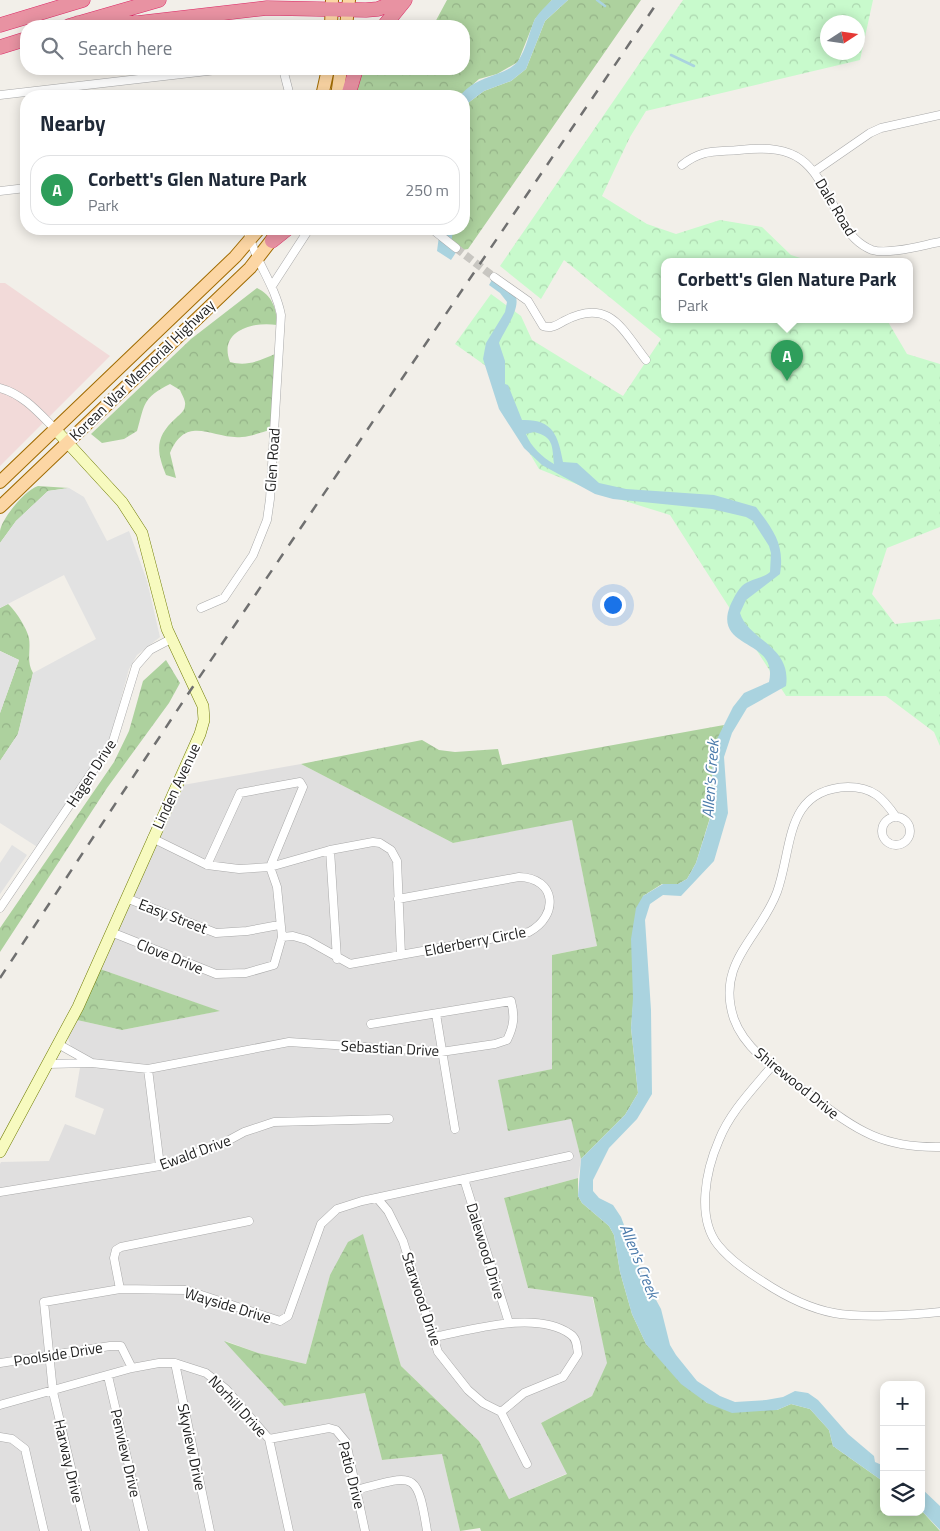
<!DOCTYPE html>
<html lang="en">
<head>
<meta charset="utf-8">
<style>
	:root { --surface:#fff; --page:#f6f6f7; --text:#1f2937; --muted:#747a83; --line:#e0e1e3; --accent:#0f766e }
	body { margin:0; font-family:"Titillium Web",sans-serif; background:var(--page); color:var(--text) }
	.controls { position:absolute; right:15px; bottom:15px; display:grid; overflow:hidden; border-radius:10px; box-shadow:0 2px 12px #0003 }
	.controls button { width:45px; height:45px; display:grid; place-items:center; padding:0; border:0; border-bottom:1px solid var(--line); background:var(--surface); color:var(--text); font:25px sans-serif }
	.compass { position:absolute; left:820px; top:15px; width:45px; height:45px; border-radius:50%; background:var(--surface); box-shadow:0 2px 12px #0003; rotate:78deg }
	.you { position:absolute; left:612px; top:604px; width:18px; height:18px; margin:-12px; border:4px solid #fff; border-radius:50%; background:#1a73e8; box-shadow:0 0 0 8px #1a73e833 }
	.badge { display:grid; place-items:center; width:32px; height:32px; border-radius:50%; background:var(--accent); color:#fff; font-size:16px; font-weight:700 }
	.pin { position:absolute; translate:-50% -41px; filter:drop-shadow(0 1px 2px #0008) }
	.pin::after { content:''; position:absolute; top:26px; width:18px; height:15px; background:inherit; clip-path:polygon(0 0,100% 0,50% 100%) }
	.popup { position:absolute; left:661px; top:258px; width:252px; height:65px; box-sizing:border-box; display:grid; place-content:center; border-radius:10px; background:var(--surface); filter:drop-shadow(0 1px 4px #0005); font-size:16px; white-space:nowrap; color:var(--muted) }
	.popup b { font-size:19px; color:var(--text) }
	.popup::after { content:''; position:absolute; left:50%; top:100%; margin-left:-10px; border:10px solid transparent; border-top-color:var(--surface) }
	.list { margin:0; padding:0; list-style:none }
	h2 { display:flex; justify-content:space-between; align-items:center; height:65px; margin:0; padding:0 20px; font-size:21px }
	h2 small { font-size:16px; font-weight:400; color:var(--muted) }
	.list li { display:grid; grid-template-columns:32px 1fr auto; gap:15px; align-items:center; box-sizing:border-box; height:70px; margin:0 10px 10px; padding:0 10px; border:1px solid var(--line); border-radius:20px }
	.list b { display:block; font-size:19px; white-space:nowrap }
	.list p { margin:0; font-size:16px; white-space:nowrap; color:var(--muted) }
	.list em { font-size:16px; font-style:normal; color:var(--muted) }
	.icon { flex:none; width:28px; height:28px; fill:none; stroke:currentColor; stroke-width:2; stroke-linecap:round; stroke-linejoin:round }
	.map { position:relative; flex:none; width:940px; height:1531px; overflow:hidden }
	.search { position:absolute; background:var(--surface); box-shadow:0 2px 12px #0003; left:20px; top:20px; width:450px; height:55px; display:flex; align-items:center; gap:12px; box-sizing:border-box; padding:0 18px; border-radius:20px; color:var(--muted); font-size:19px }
	.panel { position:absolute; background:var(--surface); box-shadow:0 2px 12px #0003; left:20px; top:90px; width:450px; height:145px; border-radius:20px }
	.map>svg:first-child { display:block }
	.residential { fill:#e0dfdf }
	.commercial { fill:#f2dad9 }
	.forest { fill:url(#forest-crowns) }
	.park { fill:url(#park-crowns); fill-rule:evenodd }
	.parking { fill:#e2e2e2 }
	.water { fill:#aad3df; fill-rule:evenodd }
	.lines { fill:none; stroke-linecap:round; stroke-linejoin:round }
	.stream { stroke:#aad3df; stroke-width:2.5 }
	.street-tunnel { stroke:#c8c6c1; stroke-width:8; stroke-dasharray:8 4; stroke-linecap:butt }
	.street-casing { stroke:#a9a9a9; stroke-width:9 }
	.secondary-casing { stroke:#707d05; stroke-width:12 }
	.primary-casing { stroke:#a06b00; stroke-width:14 }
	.highway-casing { stroke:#dc2a67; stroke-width:15 }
	.street { stroke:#fff; stroke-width:8 }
	.secondary { stroke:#f7fabf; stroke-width:11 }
	.primary { stroke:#fcd6a4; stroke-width:12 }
	.highway { stroke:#e892a2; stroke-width:14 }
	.rail { stroke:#707070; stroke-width:2.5; stroke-dasharray:10 10; stroke-linecap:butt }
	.labels { text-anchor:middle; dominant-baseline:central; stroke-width:4; stroke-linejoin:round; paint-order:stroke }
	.street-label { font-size:15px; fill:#222; stroke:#fff }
	.water-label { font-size:16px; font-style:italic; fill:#4a7aab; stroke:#fff }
</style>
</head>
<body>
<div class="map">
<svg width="940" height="1531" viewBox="0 0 940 1531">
	<defs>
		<pattern id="forest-crowns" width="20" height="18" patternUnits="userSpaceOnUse" patternTransform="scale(1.25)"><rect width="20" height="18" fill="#add19e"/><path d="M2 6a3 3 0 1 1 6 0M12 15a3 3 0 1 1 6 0" fill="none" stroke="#95b388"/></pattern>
		<pattern id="park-crowns" width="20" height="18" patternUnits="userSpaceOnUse" patternTransform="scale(1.25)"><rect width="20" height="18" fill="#c8facc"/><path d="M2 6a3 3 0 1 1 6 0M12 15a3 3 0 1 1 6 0" fill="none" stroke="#acd6af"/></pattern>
	</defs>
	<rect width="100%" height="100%" fill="#f2efe9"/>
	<path class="residential" d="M301,764L453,843L572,819L597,946L552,955V1069L498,1081L571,1118L581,1159L578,1178L504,1198L528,1288L592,1296L608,1363L592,1396L541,1423L568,1473L509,1499L479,1441L401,1366L363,1235L330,1275L306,1364L258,1353L226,1341L284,1406L365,1393L382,1460L442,1454L460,1531H0V1164L1,1162L49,1161L65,1124L95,1135L104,1109L75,1097L82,1056L72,1050L68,1038L77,1020L122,1030L219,1011L100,969L183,785Z"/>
	<path class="commercial" d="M0,283H5L110,356L0,466Z"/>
	<path class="forest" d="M447,0H552L535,19L518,62L497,74L479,79L460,96H354L361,69H464V26H433Z
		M568,0H641L468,249L457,251L450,246L453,229H464V106L484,91L511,81L526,69L545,21Z
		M257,288C272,295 277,309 277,325C253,321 218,331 230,362C248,367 261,360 277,353L272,429C263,432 252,436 242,437C213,440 187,413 170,453L176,478L166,475C156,450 155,437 176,418C180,414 185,411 185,405C186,401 182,395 180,390L170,384C142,398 145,404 137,431L124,439L102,443L91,434L191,339Z
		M38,486L69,488L48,491L16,521L0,543C0,540 0,535 0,531C2,518 25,490 38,486Z
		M8,604C15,610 27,628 29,638C31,651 26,661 33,673L18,734L0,761V713L19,660L0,651V608Z
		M166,660L180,683L169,703L107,788L0,952V928L114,762L129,731L143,681Z
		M724,725L712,758L713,808L696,863L687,879L678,884H662L643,896L631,1028L638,1093L625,1115L581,1159L571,1119L508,1131L498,1080L552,1069V955L597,946L572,820L453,843L301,764L422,740L439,750L455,752L498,749L502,765Z
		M100,969L220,1011L122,1030L77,1020Z
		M578,1178V1196L582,1203L609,1226L614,1235L620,1272L632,1314L646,1344L707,1403L777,1410L791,1404L810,1409L829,1430L833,1446L884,1482V1512H921V1510L940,1531H481L480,1528L460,1531L442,1454L382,1460L365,1393L284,1406L224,1341L258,1353L306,1364L330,1275L348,1242L363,1234L401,1366L479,1441L509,1499L567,1474L541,1423L592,1396L607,1363L593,1297L528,1288L504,1198Z"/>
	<path class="park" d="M683,0H873L860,60L646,111L630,137L602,196L647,224L676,234L720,220L762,227L791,255L813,262H664V320H887L907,354L940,364V527L887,548L872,594L895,624L940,619V746L934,732L886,696H786L670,515L599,493L539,469L510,420L486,366L455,344L491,294L521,316L532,340L623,396L661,339L564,260L541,299L500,266ZM828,22H858V52H828Z"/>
	<path class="parking" d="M69,488L84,497L107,541L129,531L147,581L160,637L137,655L129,669L110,739L39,848L0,823V761L18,734L33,673L96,639L64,575L0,608V543L16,521L48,491Z
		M0,651L19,660L0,713Z
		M12,845L27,855L0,894V863Z"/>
	<path class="water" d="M552,0H568L545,21L526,69L511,81L484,91L464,106V96H460C477,74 506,77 518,61C526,50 529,33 534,21C538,13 546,6 552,0Z
		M440,229H453L451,246L457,251L451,260L437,251Z
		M493,278C500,283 510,288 515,295C522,307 504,331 499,343L505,361V384L508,385L522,420C552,419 558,434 563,462L577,463L599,483L626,489L714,495L756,507C773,530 785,544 780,574L746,600L740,613C748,640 792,646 786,686L747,708L732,733L724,757L728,813L714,861L681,896L663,895L650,904L645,920L651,1010L652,1094L637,1119L609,1148L593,1180V1191L599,1198L613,1205L621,1217L643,1276L661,1309L670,1345L676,1355L697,1381L720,1396L735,1402L766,1400L783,1397L795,1391L808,1393L818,1400L848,1434L874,1456L875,1462L884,1466V1482L833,1446L829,1430L810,1409L791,1404L777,1410L732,1413L707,1403L681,1384L646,1344L632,1314L620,1272L614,1235L609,1226L582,1203L578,1196L581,1159L625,1115L638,1093L631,1028L633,998L631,939L636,908L643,896L663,884H678L687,879L696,863L713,809L712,758L717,739L733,707L744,693L769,682C779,638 713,650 730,606C733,599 737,591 742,586C750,579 762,579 770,572L771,553L769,546L753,521L746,517L712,509L613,499L595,494L542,465L524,448L499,409L483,359L486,343L505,312L507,302L500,293L489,285ZM534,432C554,437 552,446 554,464C542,457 531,447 526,434Z
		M921,1488L940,1506V1530L921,1510Z"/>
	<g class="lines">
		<path class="stream" d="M597,0L605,6
			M671,55L694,66"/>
		<path class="street-tunnel" d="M456,248L494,277"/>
		<g class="street-casing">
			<path id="street" d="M283,69L290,96
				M0,95L225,69
				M682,165C702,149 715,152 739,150C806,143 812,166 841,219C848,233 857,244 872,250C889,255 923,245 940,242
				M815,171L870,133L881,128L940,115
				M0,191L26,188
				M432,229L456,248
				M494,277L528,301L543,326C551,329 557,325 564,321C609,297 622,329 646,360
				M272,286L309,229
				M0,388C23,394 39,413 55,429
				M201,608L224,598L253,555L267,520L270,499L281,315C275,284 254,260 247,229
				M882 831a14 14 0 1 1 28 0a14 14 0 1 1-28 0Z
				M896,817C883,798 873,787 848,787C784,789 793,848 777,892C760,938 715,963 734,1019C746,1053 786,1076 813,1097C857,1131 883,1148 940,1147
				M152,838L207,865L239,869L270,867L330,850L373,842L380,843L391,850L397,861L401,955
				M330,850L337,959
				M207,865L240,793L300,782L303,787L270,867
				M126,898L216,933L247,931L279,925
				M0,908L113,741L136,666L150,650L171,639
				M111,932L216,974L246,973L274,965L282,937L277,887L270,867
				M282,937L293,936L307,940L350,964L529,932C559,916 557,878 519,877L398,899
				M436,1014L455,1129
				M58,1044L92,1063L148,1069L289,1042L441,1052L495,1044L507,1040C514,1026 515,1016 511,1001L371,1024
				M48,1064L90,1063
				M772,1066C753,1089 730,1112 719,1140C706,1170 696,1217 718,1245C730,1260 746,1271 762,1281C783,1295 808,1308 834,1313C860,1318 913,1315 940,1312
				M148,1069L160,1166
				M464,1179L509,1323
				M0,1192L160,1166L220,1145L244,1132L274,1122L389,1119
				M377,1198L388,1211L403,1241L438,1352L468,1390L483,1403L501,1412L527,1464
				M120,1289L114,1258L116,1250L121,1247L249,1221
				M434,1337C471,1330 536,1310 570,1334C577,1338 577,1347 578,1354L563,1377L524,1393L501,1412
				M0,1363L110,1346H121L132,1368
				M175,1363L210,1531
				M108,1376L144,1531
				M0,1405L132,1368L159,1363H175L206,1373L226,1389L269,1439L289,1531
				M0,1437L12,1439L25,1449L44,1531
				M269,1439L329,1428L336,1430L346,1442L365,1531
				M355,1490C413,1476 417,1467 427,1531
				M86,1531L53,1392L44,1302L120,1289L186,1290L280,1321L288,1316L321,1224L337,1209L362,1201L569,1156"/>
		</g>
		<g class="secondary-casing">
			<path id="secondary" d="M0,1152L78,1007L200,734L204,720L203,706L167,629L142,533L122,502L55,429"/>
		</g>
		<g class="primary-casing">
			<path id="primary" d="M331,26L332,0
				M346,26L349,0
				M322,96L328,69
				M337,96L341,69
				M0,482L235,257L259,229
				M0,507L250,268L277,233"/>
		</g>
		<g class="highway-casing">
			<path id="highway" d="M78,23H138L267,8L366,10L378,9L400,0
				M0,25L83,0
				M69,26L159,0
				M384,26L405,0
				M0,47L26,39
				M348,96L356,69
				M272,241L287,229"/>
		</g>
		<use href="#street" class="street"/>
		<use href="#secondary" class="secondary"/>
		<use href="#primary" class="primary"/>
		<use href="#highway" class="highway"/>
		<path class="rail" d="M0,978L190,691L659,0"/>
	</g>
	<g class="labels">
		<g class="street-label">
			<text transform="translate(836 207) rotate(59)">Dale Road</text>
			<text transform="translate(142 370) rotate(-44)">Korean War Memorial Highway</text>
			<text transform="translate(272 460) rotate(-86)">Glen Road</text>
			<text transform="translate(91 773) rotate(-57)">Hagen Drive</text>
			<text transform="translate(176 786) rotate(-65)">Linden Avenue</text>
			<text transform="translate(173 916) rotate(21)">Easy Street</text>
			<text transform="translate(475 941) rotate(-11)">Elderberry Circle</text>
			<text transform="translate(170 956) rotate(22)">Clove Drive</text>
			<text transform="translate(390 1048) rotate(3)">Sebastian Drive</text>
			<text transform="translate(797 1083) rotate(39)">Shirewood Drive</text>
			<text transform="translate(195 1152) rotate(-20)">Ewald Drive</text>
			<text transform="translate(486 1251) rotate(73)">Dalewood Drive</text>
			<text transform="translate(422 1299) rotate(72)">Starwood Drive</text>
			<text transform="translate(228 1305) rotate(17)">Wayside Drive</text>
			<text transform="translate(58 1354) rotate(-9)">Poolside Drive</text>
			<text transform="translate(238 1406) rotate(47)">Norhill Drive</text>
			<text transform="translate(192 1447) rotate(78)">Skyview Drive</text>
			<text transform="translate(126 1453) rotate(77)">Penview Drive</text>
			<text transform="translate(69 1461) rotate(77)">Harway Drive</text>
			<text transform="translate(352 1475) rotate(76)">Patio Drive</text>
		</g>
		<g class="water-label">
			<text transform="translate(710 779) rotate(-86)">Allen's Creek</text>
			<text transform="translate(640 1261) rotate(68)">Allen's Creek</text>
		</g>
	</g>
</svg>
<div class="controls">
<button>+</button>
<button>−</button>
<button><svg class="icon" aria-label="layers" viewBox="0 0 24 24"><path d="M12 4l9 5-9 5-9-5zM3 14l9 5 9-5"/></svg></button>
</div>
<svg class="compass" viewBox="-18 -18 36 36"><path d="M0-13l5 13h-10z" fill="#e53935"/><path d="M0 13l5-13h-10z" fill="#747a83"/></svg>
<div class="you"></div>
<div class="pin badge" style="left:787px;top:381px;background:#2e9e5b">A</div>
<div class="popup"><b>Corbett's Glen Nature Park</b>Park</div>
<div class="search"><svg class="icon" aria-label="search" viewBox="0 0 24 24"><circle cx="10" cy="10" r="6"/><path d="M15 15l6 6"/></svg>Search here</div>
<section class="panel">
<h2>Nearby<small></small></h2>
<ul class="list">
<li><span class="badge" style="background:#2e9e5b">A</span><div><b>Corbett's Glen Nature Park</b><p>Park</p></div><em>250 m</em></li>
</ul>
</section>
</div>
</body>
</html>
